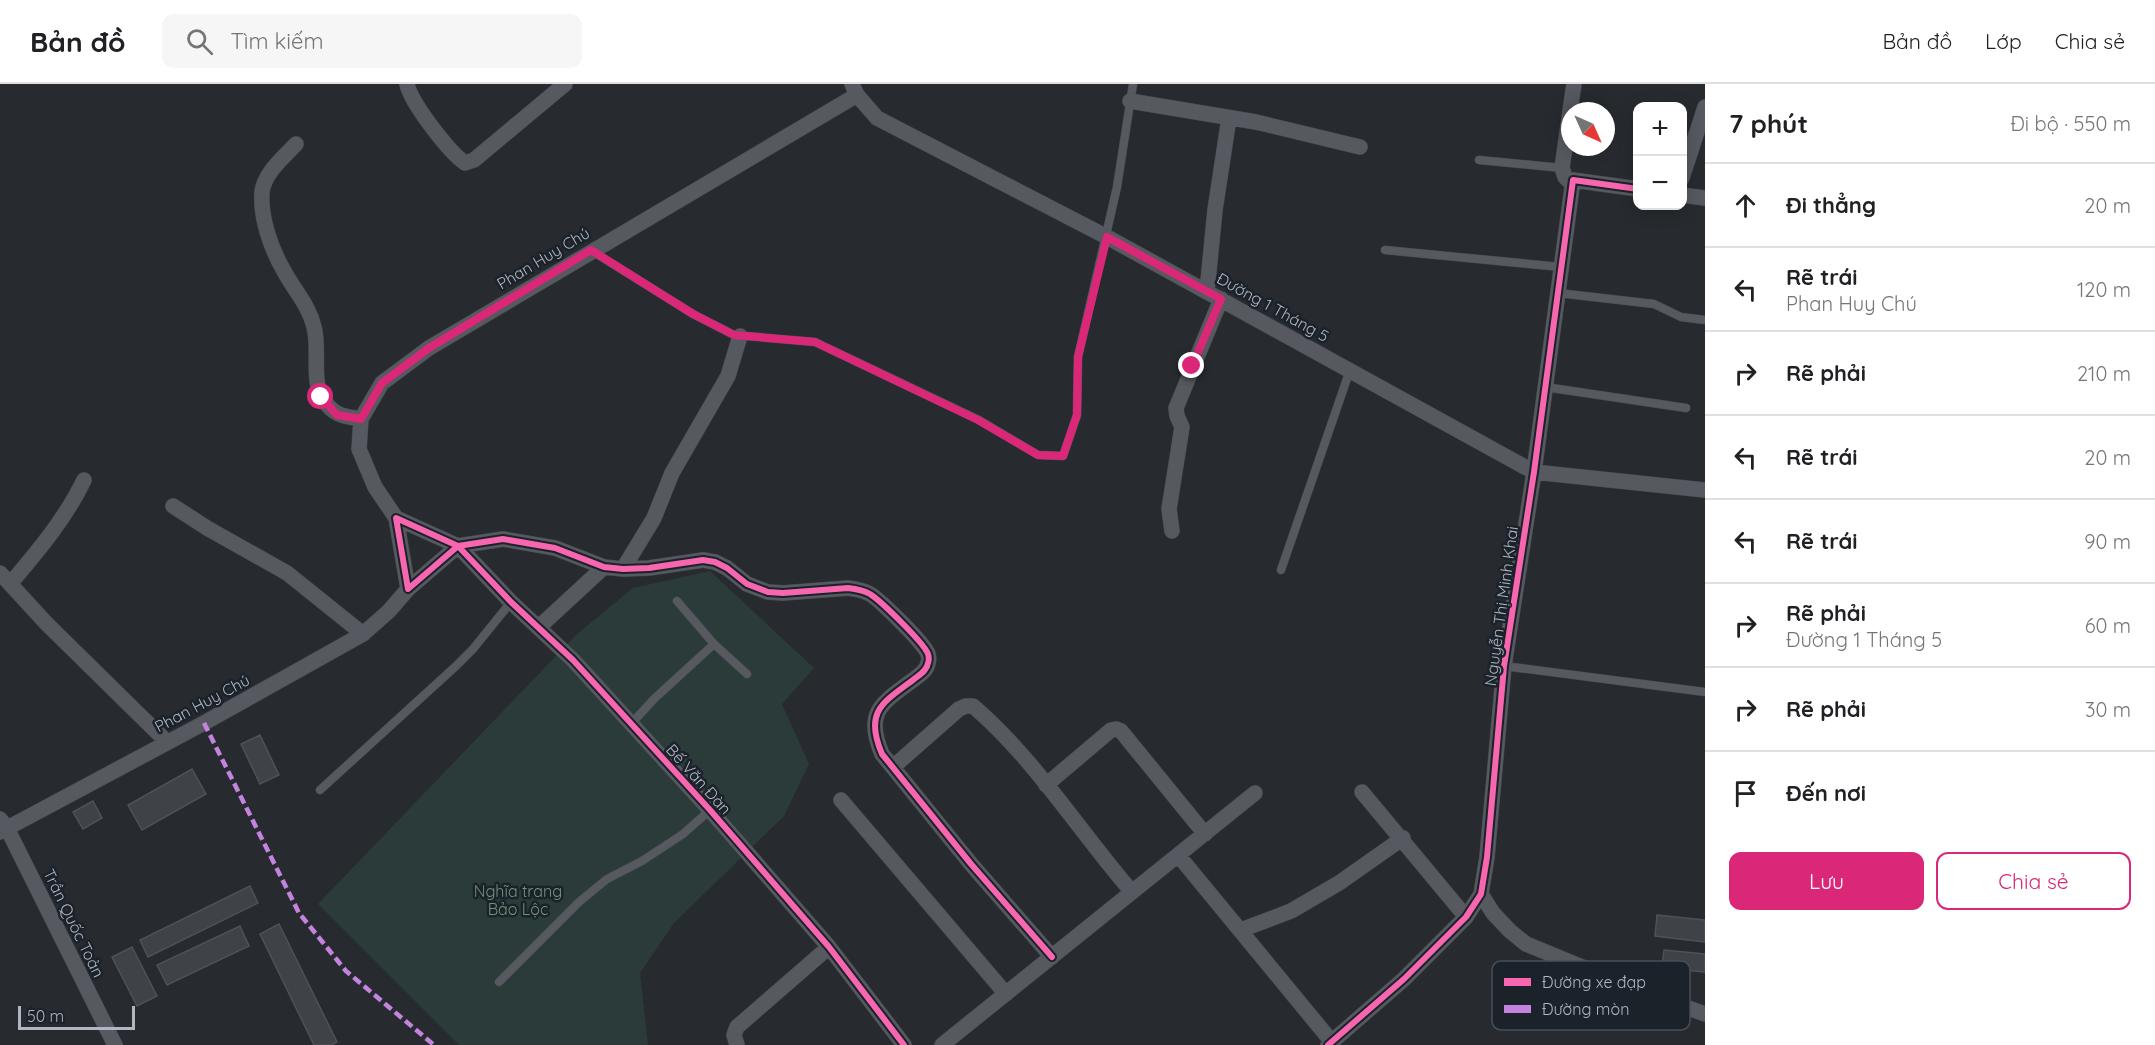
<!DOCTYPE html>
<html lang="vi">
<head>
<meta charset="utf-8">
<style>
	:root { --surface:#fff; --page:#f6f6f6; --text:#202124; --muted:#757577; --line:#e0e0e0; --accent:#db2777 }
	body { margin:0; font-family:Quicksand,sans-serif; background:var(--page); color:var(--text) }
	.controls { position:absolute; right:18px; top:18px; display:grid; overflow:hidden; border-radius:12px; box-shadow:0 3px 15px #0003 }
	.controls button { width:54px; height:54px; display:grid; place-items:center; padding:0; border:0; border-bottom:2px solid var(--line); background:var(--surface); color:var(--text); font:30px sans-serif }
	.compass { position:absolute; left:1561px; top:18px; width:54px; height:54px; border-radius:50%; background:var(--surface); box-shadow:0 3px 15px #0003; rotate:135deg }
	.scale { position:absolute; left:18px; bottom:15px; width:117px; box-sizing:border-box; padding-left:6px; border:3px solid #b0b7c2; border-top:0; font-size:16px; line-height:21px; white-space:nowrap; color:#b0b7c2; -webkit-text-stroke:4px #1b222a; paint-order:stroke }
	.stop { position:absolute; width:18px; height:18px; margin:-14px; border:4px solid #db2777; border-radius:50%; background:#fff }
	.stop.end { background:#db2777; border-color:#fff; box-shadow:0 2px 6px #0008 }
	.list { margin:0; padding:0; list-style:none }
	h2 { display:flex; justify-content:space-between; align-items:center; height:78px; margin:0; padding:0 24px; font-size:26px }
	h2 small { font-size:20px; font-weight:400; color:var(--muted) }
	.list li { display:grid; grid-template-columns:39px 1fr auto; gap:18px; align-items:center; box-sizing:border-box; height:84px; padding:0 24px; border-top:2px solid var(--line) }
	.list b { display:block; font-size:22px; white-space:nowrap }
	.list p { margin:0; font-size:20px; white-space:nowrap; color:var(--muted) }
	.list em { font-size:20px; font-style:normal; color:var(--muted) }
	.actions { display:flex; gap:12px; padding:18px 24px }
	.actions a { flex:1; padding:14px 0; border:2px solid var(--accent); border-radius:12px; text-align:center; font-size:21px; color:var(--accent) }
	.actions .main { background:var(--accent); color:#fff }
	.icon { flex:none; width:33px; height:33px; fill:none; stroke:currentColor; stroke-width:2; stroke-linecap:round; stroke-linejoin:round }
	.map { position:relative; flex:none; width:1705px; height:961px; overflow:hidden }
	header { display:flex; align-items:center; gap:36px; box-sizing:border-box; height:84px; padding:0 30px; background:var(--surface); border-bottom:2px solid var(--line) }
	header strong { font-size:28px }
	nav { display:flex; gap:33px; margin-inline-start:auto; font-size:21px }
	.search { width:420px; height:54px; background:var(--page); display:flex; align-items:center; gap:15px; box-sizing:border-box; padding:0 21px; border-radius:12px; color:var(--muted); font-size:22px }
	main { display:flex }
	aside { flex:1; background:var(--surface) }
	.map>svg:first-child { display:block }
	.green { fill:#2a3b3a }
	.building { fill:#3f4247; stroke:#4e5258; stroke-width:1.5 }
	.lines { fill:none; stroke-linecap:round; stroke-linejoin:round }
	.lane-casing { stroke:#44474b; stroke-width:9 }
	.street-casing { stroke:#44474b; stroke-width:16 }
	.lane { stroke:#56595f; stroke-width:8 }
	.street { stroke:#56595f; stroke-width:15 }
	.quiet { stroke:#c483df; stroke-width:4.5; stroke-dasharray:9 4.5; stroke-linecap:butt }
	.cycleway-casing { stroke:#1b222a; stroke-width:10 }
	.cycleway { stroke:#f766af; stroke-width:6 }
	.route { stroke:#db2777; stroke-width:8 }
	.labels { text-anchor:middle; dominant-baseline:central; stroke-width:5; stroke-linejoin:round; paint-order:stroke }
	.street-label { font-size:16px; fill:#b0b7c2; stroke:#1b222a }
	.park-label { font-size:16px; fill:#729579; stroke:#1b222a }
	.key { fill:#1b222a; stroke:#484f58; stroke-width:1.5 }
	.key-label { font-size:16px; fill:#b0b7c2 }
</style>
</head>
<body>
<header>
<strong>Bản đồ</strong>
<div class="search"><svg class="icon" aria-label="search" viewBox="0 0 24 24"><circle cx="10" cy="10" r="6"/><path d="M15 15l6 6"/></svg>Tìm kiếm</div>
<nav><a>Bản đồ</a><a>Lớp</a><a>Chia sẻ</a></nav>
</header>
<main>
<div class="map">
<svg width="1705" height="961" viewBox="0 0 1705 961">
	<rect width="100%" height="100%" fill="#272b30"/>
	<path class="green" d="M710,487L814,584L782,620L809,680L784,732L674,839L640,889L648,961H459L318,820L577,550L633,504Z"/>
	<path class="building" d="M260,651L279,691L260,700L241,660Z
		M192,685L206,710L142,746L128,721Z
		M93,717L102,734L83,745L73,728Z
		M250,802L258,819L148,873L140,856Z
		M1657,831L1705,836V858L1655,852Z
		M279,840L337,958L331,961H314L260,850Z
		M240,842L249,862L167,901L157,881Z
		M132,863L157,912L137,922L112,873Z
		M1664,866L1705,870V888L1662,884Z"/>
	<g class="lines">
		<g class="lane-casing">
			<path id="lane" d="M1479,76L1562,84
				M1385,166L1561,183
				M592,167L693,230L734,251L815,258L979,336L1038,371L1063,372L1077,331L1078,273L1117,103L1133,0
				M1558,209L1654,220L1681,233L1705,236
				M1545,303L1686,324
				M1281,486L1350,286
				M677,517L714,560L747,590
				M1504,582L1705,608
				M631,640L655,614L714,560
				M320,706L456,582L473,565L511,518
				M499,898L579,818L607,795L642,777L683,750L710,726"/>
		</g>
		<g class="street-casing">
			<path id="street" d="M407,0C411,19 449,68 465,79L474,76L565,0
				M852,0L857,11L877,34L1107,153L1534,388L1705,406
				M1130,17L1256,38L1360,63
				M1570,27L1562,84L1565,93L1572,100
				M1570,27L1574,0
				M296,60C284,73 264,89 262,108C260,133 271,165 284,187C294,206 309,221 314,243C320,264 311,297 323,315C334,332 343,332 361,335
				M1682,94L1705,23
				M1682,111L1705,114
				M1207,207L1215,126L1229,34
				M173,422L207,444L287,489L363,550
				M396,434L375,403L359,365L361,335L382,299L429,264L857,11
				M1172,447L1169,425L1182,343L1177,332L1176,324L1221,215
				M623,485L654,434L672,389L728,292L740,252
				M0,489L46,539L167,658
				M10,500C37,468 66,434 84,396
				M539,543L604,483
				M893,683L959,625L966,622H973C1035,675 1079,747 1132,808
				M1046,701L1111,646L1116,645L1121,647L1205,750
				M1362,708L1466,833
				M841,716L1006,910
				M0,735L7,744L115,961
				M0,748L204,639L363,550L389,527L408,505
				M1178,771L1332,958
				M1481,810L1493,829L1510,847L1526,860L1640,907L1705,930
				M1241,846L1291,827L1339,799L1403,754
				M737,961L734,951L737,943L829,863
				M904,961L829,863L710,726L573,576L511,518L458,462L396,434L408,505L458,462L503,455L555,464L604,483L623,485L649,484L703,476L715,478L727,484L747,500L768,508L783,509L848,504C856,505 863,506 870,510C881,517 924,559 928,570C929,572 929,577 928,579C927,587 919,591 913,596C882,619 864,628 882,670L971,780L1052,873
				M942,961L1255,709
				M1328,961L1404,895L1466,833L1481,810L1487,773L1504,582L1534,388L1573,96L1638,105"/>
		</g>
		<use href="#lane" class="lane"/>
		<use href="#street" class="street"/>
		<path class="quiet" d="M204,639L299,829L346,887L434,961"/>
		<g class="cycleway-casing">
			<path id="cycleway" d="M904,961L829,863L710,726L573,576L511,518L458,462L396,434L408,505L458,462L503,455L555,464L604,483L623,485L649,484L703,476L715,478L727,484L747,500L768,508L783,509L848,504C856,505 863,506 870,510C881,517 924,559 928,570C929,572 929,577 928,579C927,587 919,591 913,596C882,619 864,628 882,670L971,780L1052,873
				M1328,961L1404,895L1466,833L1481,810L1487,773L1504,582L1534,388L1573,96L1638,105"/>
		</g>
		<use href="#cycleway" class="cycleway"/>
	</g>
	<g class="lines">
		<path class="route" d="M321,313L337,331L361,335L382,299L429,264L591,166L693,230L734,251L815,258L978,336L1038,371L1063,372L1077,331L1078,273L1107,153L1221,215L1192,282"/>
	</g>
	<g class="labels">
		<g class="street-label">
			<text transform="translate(543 174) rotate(-31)">Phan Huy Chú</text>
			<text transform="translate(1273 223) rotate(29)">Đường 1 Tháng 5</text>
			<text transform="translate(1501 522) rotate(-82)">Nguyễn Thị Minh Khai</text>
			<text transform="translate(202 619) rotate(-28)">Phan Huy Chú</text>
			<text transform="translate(699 695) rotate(48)">Bế Văn Đàn</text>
			<text transform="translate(74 839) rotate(64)">Trần Quốc Toản</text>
		</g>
		<g class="park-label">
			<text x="518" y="807">Nghĩa trang<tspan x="518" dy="18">Bảo Lộc</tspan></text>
		</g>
	</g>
	<rect x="1492" y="877" width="198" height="69" rx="9" class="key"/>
	<rect x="1504" y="894" width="27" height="8" fill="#f766af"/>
	<rect x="1504" y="921" width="27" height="8" fill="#c483df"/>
	<g class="key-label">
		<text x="1542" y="904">Đường xe đạp</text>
		<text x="1542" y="931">Đường mòn</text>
	</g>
</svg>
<div class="controls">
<button>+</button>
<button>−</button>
</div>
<svg class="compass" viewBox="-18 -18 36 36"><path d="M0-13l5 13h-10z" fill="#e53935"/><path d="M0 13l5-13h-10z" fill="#757577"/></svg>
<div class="scale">50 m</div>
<div class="stop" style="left:321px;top:313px"></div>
<div class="stop end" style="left:1192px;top:282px"></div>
</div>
<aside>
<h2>7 phút<small>Đi bộ · 550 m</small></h2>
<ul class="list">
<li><svg class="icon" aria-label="ahead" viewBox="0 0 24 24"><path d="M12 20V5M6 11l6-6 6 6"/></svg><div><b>Đi thẳng</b></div><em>20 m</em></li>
<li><svg class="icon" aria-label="left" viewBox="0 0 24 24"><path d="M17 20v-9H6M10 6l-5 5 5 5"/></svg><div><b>Rẽ trái</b><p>Phan Huy Chú</p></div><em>120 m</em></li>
<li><svg class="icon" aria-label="right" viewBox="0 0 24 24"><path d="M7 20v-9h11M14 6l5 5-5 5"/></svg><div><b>Rẽ phải</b></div><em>210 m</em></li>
<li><svg class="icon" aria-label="left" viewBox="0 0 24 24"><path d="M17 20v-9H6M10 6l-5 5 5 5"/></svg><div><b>Rẽ trái</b></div><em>20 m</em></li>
<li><svg class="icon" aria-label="left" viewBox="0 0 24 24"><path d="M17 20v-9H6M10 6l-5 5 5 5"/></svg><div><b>Rẽ trái</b></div><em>90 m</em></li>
<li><svg class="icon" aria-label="right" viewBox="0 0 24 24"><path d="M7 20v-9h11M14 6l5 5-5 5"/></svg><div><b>Rẽ phải</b><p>Đường 1 Tháng 5</p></div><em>60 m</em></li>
<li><svg class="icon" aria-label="right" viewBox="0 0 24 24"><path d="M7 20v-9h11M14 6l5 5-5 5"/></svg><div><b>Rẽ phải</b></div><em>30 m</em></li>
<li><svg class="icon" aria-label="arrive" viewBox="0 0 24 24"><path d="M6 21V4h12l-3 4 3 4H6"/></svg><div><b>Đến nơi</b></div></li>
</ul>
<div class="actions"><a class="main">Lưu</a><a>Chia sẻ</a></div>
</aside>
</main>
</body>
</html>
